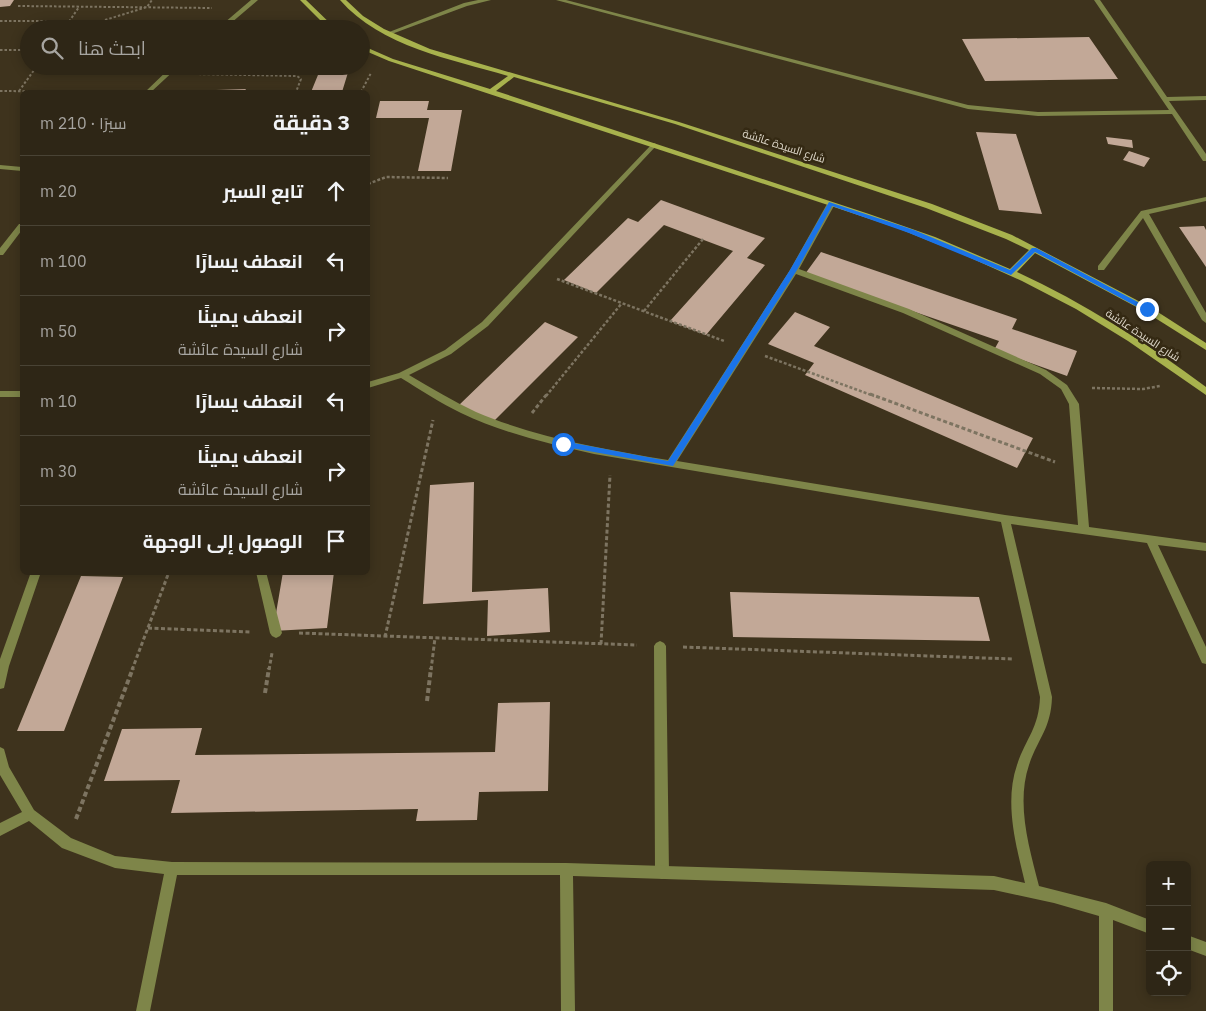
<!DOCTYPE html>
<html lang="ar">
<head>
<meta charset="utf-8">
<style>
	:root { --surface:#2e2616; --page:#3a3223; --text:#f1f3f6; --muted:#a7a5a1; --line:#494335 }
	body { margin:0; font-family:"IBM Plex Sans",Cairo,sans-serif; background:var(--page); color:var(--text); direction:rtl }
	.controls { position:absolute; right:15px; bottom:15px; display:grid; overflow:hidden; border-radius:8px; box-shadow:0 2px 12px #0003 }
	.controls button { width:45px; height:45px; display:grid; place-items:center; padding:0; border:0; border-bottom:1px solid var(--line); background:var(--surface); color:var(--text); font:25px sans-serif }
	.stop { position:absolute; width:15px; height:15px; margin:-11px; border:4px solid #1a73e8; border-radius:50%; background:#fff }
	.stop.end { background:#1a73e8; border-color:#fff; box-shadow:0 1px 5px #0008 }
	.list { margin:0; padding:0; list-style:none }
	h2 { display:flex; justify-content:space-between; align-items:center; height:65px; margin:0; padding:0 20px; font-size:21px }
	h2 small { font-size:16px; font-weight:400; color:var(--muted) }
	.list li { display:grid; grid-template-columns:32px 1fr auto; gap:15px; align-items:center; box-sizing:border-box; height:70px; padding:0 20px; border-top:1px solid var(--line) }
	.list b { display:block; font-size:19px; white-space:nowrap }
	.list p { margin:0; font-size:16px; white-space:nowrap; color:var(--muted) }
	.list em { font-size:16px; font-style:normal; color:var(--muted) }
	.icon { flex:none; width:28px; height:28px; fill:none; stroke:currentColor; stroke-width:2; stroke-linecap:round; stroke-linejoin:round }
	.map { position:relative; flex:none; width:1206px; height:1011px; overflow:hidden; direction:ltr }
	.search { position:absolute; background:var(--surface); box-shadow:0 2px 12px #0003; left:20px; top:20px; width:350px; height:55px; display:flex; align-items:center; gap:12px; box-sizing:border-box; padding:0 18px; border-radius:28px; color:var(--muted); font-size:19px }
	.panel { position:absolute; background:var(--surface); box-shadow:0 2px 12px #0003; left:20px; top:90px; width:350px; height:485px; border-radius:8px; direction:rtl }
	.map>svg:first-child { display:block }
	.building { fill:#c2a897 }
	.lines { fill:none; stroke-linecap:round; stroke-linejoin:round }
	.path-far3 { stroke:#7d7461; stroke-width:2; stroke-dasharray:2.5 2; stroke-linecap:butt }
	.path-far2 { stroke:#7d7461; stroke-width:2.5; stroke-dasharray:3 2; stroke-linecap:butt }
	.path-far1 { stroke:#7d7461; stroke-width:3; stroke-dasharray:4 2.5; stroke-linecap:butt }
	.path { stroke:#7d7461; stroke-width:4; stroke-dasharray:5 3; stroke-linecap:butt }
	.lane { fill:#7e8549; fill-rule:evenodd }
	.street { fill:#7e8549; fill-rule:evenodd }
	.secondary { fill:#a8b24d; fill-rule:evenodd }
	.route { fill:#1a73e8 }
	.labels { text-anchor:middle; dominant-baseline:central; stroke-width:5; stroke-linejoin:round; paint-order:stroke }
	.far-street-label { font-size:11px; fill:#e0dacc; stroke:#342913 }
</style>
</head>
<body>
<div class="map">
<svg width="1206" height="1011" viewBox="0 0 1206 1011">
	<rect width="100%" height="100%" fill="#3e331d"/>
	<path class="building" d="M0,0H14L10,6L0,7Z
		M1089,37L1118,79L985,81L962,39Z
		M233,66H350L342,92H311L320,70H231Z
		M246,89L244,92H215L216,90Z
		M380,101H429L427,110H462L451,171H418L429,118H376Z
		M976,132L1016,134L1042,214L999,210Z
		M1106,137L1132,140L1133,148L1108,144Z
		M1129,151L1150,158L1144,167L1123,160Z
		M661,200L765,238L747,258L765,265L706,335L670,321L733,251L664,225L596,293L564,280L628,218L638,222Z
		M1204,226L1206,230V267L1179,227Z
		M821,252L1017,319L1012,329L1077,351L1067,376L994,350L999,341L805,274Z
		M795,312L830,327L814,346L1033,438L1017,468L805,375L814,363L768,344Z
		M545,322L578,337L492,423L458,406Z
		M474,482L472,592L548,588L550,632L487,636L488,600L423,604L430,485Z
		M283,572H334L327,628L273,631Z
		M81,576L123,577L64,731H17Z
		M730,592L979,597L990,641L733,637Z
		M550,702L548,791L479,792L477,820L416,821L418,809L171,813L180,780L104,781L122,729L202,728L195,755L495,752L498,703Z"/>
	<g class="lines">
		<path class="path-far3" d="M18,6L212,8
			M105,20L147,7L152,0
			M0,21H136L140,24L137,29
			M64,29L79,7
			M0,50H29
			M194,74L297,76L301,79L296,92
			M0,91L127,92
			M19,91L37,66
			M361,92L371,73"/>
		<path class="path-far2" d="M368,184L386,177L448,178
			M557,279L724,341
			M644,311L703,239
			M765,356L874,396
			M1092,388L1143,389L1160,386
			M546,396L622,303"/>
		<path class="path-far1" d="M870,394L1055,462
			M532,413L547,394
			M148,628L250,632
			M299,633L637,645
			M385,637L433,420
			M601,644L610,475
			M683,647L1012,659
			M132,670L169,572
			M269,670L272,653
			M431,670L435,638"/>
		<path class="path" d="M265,693L269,668
			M427,701L431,668
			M76,819L133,668"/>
		<path class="lane" d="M256,572H266L282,633L280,636L276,638L272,636L270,633Z
			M660,641L664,643L666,646L669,872L667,877L662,879L657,877L655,872L654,646L656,643Z"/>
		<path class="street" d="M251,0H258L224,29H217Z
			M478,0H491L467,6L389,35L384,34L464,3Z
			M556,0H566L968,105L1038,112L1169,110L1094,0H1100L1167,97L1206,96V100L1169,101L1206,154V161H1203L1172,114L1038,116L968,109Z
			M172,66H179L151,92H145Z
			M654,143L656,144V146L488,326L451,354L409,375C431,388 453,401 476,412C537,438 603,449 668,460L790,270L827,204L831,202L835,204L799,269L909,309L1046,370L1067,385L1079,404L1089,527L1206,543V551L1158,545L1206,647V664L1202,663L1147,543L1011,524L1052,697C1051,729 1038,738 1029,765C1016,804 1029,847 1039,886L1106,903L1150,920V934L1113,920V1011H1099V916L1054,903L994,890L573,876L575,1011H561L560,875H177L150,1011H136L164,874L115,868L62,848L29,821L0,836V823L22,812L0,775V747L4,749L9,767L34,810L71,838L115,856L172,862L566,863L994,876L1025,883C1016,845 1004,803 1017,765C1026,738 1039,728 1040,697L1001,522L594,454C549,444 503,433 461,413C440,403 421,390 401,378L368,388V382L399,373L445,350L482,322L652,144ZM796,274L903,313L1040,374L1061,389L1069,404L1078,525L1005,515L677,461Z
			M0,165L22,167V171L0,169Z
			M1206,197V201L1149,214L1206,313V323L1202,320L1143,218L1104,270H1098V266L1141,211Z
			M19,224H22V230L3,255H0V248Z
			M0,391H22V397H0Z
			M31,572H41L9,666L4,688L0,689V659Z
			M1187,935L1206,942V956L1187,949Z"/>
		<path class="secondary" d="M300,0H306L336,29H329Z
			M340,0H346L363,16L384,29L430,49L679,122L932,204L1012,235L1150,307L1206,343V350L1144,311L1035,253L1017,272C1084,303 1147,343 1206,387V395L1128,341L1076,309L1022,281L962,254L897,228L831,206L389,61L361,49V45L393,59L490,89L508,76C451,59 381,47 340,0ZM514,77L675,124L926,208L1006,239L1029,250L1010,269L935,237L869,214L496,91Z"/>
	</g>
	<path class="route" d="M829,202L914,230L1010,270L1032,248H1036L1151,309L1145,311L1035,252L1011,275L909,233L832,206L797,270L673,466L560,446L559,444L563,441L668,461L790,270Z"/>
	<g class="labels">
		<g class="far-street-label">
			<text transform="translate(784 146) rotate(18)">شارع السيدة عائشة</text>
			<text transform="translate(1143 335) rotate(33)">شارع السيدة عائشة</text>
		</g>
	</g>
</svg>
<div class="controls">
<button>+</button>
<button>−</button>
<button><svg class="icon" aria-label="locate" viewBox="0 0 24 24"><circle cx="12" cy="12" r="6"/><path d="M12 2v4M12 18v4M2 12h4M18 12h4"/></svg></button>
</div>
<div class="stop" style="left:563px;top:444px"></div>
<div class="stop end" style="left:1147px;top:309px"></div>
<div class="search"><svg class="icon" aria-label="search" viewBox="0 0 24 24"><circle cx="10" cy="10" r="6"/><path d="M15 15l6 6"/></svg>ابحث هنا</div>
<section class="panel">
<h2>3 دقيقة<small>سيرًا · 210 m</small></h2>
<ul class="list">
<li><svg class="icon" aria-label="ahead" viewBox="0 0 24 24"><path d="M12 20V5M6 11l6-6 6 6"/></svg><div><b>تابع السير</b></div><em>20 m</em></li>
<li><svg class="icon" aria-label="left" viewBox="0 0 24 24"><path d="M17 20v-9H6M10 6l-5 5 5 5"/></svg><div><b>انعطف يسارًا</b></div><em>100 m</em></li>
<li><svg class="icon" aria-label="right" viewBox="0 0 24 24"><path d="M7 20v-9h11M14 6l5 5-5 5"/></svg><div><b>انعطف يمينًا</b><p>شارع السيدة عائشة</p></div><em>50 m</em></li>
<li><svg class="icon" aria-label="left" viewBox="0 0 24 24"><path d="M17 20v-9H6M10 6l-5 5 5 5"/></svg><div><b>انعطف يسارًا</b></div><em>10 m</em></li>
<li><svg class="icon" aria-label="right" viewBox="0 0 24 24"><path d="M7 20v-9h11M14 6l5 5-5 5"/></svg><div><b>انعطف يمينًا</b><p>شارع السيدة عائشة</p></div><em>30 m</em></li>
<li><svg class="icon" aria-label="arrive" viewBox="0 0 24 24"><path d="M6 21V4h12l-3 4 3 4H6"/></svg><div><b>الوصول إلى الوجهة</b></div></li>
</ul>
</section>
</div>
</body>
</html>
